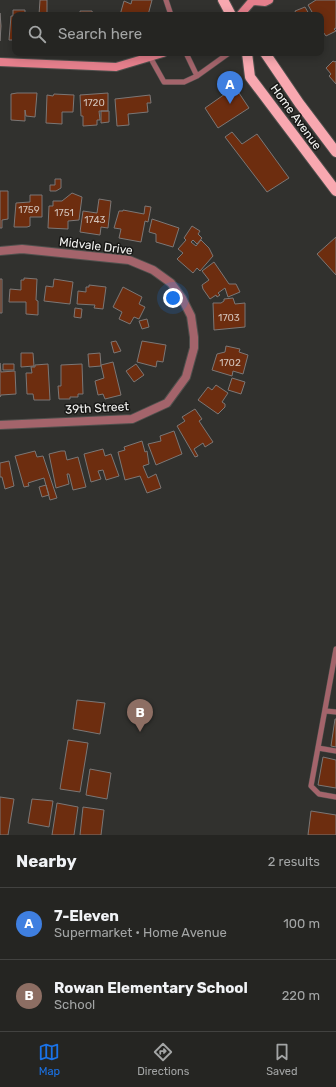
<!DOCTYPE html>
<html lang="en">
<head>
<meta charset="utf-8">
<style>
	:root { --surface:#252522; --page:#2d2d2a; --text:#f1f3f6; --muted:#a3a5a5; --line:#424240; --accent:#1a73e8 }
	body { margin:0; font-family:Rubik,sans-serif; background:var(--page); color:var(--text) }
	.you { position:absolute; left:173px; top:298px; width:14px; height:14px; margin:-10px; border:3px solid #fff; border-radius:50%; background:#1a73e8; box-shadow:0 0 0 6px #1a73e833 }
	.badge { display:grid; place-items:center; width:26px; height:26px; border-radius:50%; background:var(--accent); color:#fff; font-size:13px; font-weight:700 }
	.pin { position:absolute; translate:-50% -33px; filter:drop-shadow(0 1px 2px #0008) }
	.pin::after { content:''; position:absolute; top:21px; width:14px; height:12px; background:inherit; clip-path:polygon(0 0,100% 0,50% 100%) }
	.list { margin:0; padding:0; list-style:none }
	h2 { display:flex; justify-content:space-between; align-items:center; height:52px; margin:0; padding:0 16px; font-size:17px }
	h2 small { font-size:13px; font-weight:400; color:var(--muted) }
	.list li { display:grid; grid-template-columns:26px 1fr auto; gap:12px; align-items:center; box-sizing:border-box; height:72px; padding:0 16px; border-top:1px solid var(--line) }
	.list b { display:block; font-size:15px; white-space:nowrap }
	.list p { margin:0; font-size:13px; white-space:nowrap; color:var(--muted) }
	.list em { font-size:13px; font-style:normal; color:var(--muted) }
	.icon { flex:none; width:22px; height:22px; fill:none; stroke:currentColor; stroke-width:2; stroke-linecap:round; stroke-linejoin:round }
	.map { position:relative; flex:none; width:336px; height:835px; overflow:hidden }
	.search { position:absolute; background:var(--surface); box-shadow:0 2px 10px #0003; left:12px; right:12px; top:12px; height:44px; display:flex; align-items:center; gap:10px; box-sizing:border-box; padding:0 14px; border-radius:8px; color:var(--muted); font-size:15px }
	.sheet { height:196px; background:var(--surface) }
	nav { display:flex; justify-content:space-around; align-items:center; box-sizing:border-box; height:56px; border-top:1px solid var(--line); background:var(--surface); font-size:11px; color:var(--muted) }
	nav a { display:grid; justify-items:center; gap:2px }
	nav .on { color:var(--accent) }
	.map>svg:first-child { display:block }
	.building { fill:#6d2d0f; stroke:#7b7776 }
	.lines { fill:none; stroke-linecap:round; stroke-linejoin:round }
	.lane-casing { stroke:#50504d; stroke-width:6 }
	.street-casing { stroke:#50504d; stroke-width:10 }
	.secondary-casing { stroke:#50504d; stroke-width:10 }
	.primary-casing { stroke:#50504d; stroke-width:12 }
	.lane { stroke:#a4646b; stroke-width:5 }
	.street { stroke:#a4646b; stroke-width:8 }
	.secondary { stroke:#e57f8c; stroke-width:8 }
	.primary { stroke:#f8a8b0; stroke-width:10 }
	.labels { text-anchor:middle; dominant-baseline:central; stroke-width:3; stroke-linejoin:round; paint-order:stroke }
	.number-label { font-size:10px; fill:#d2c2b9 }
	.street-label { font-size:12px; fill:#f4f4f2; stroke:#191917 }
</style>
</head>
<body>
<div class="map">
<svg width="336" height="835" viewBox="0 0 336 835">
	<rect width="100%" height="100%" fill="#31312e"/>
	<path class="building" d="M40,0H47V15H39Z
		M132,0H152L148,15H120L124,1L131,4Z
		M316,0H336V28L334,29L336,31L326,36L321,29V15H294L296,14L295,11L305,7L309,14L312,12L308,5Z
		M13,10H25V15H15V40H9L11,16H13Z
		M80,11H92L93,15H80Z
		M0,13L1,26L0,41Z
		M333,61L335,62L336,61V84L329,76L331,74L326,68Z
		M235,87L249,108L218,128L205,108Z
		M17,93H37L35,117L26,116L25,110V121L11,120V94Z
		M108,93V111H99L100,120H97V125L83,126V116H81L80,95Z
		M54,94L74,95L73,112H62V124L46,123L47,95L53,96Z
		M150,95L151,103H147L148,112L128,114L129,125L117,126L115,99Z
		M101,111H109V122L101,123Z
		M232,132L242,144L257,134L289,178L267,192L225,137Z
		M55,179H61V188L56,191H50V185H55Z
		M0,191H8V219L2,220V228H0Z
		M72,193L82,197L79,220L68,221V229L48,228L49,206H53V201H62Z
		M30,195H42V217H30V226L27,227H14L16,203L30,202Z
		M99,199L111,201L108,228L101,227L100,235L80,232L83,211L97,213Z
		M145,206L151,207L148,222L145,221L141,242L119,238L121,229L114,228L119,211H123V210L144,214Z
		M152,219L179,228L173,247L156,242V234L149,232Z
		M192,226L200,231L198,234L202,238L197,244L193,240L191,242L196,246L201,240L209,248L213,256L200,271L197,268L193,273L177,259L183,253L178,249L186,240L184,238Z
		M336,237V275L317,254Z
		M214,262L229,284H236L240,292L228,297L225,288L218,293L220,295L217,297L216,295L210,299L203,289L202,285L209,280L202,271Z
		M24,278L37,279L36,300L38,301V315L26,314V302H9L10,289L21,290V280H24Z
		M0,279H2V313H0Z
		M54,279L73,282L70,304L44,301L46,286L53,287Z
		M89,285L106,287L103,309L94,308L95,305L77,304L78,291L86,292V287H89Z
		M123,287L142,297L139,304L145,307L139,319L134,317L130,324L119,319L122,312L113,307Z
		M233,298L235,304L245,303V327L214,330L213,303H221L224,301V299Z
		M75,308L82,309L81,318L74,317Z
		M147,319L149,327L142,329L139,321Z
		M116,341L121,351L114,353L111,342Z
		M142,341L166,345L163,362L157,361L156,367L137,362Z
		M226,346L240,349L239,352L248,355L243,374L233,371L232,376L212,370L217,354L225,352Z
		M21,353H33L34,366L21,367Z
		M100,353L101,366L89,367L88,354Z
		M113,362L121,395L105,399L103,394L98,395L95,381L104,378L101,365Z
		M0,363L1,372L15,371L16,394L1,395L0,397Z
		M3,364H14V370H3Z
		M48,364L50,400H34L33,394H27L26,373H32L31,367H35V365Z
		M82,364L83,394H78V397H70V399H59L58,386H61V365Z
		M136,364L144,375L134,382L126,371Z
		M232,378L245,382L241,394L228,390Z
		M216,385L228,393L222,402L225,404V407L218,414L198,400L208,387L212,390Z
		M195,409L202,419L199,421L213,442L205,447L203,443L194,449L198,456L195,457L177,426L185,421L182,417Z
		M174,431L182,454L156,465L148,444L161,441L160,436Z
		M142,441L145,452L147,451L149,464L143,466L148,478L156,474L161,488L147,493L140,476L125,480L118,452L125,450L124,447Z
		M103,449L105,456L111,454L119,476L106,480L103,470L98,471L101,479L91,482L84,454Z
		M35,451L37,457L43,456L57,498L50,500L44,478L28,483L29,486L24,487L15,456Z
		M61,451H65L67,460L78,457L86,487L73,490L69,474H67L69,484L56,488L49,454Z
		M9,461L14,486L5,489L2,477H0V463Z
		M46,485L49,495L42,497L39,487Z
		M77,700L105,703L100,734L73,729Z
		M335,719H336V747L331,746Z
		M68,740L88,743L80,792L60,789Z
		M323,757L336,760V788L318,785Z
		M90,769L111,773L107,799L86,795Z
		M0,797L14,799L8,835H0Z
		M32,799L53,801L49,827L28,823Z
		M57,803L78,807L74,835H52Z
		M83,807L104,810L101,835H80Z
		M311,811L336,815V835H308Z"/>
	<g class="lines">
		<g class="lane-casing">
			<path id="lane" d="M166,0L171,15
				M186,53L197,76
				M150,57L164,82H184L197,76L229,53
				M336,649L311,786L319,794L336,797
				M326,711L336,712
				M318,748L336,751"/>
		</g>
		<g class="street-casing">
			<path id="street" d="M0,251L22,249L129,260L153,270L171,283L182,298L191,316L194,337V348L186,377L167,403L132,419L0,425"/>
		</g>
		<g class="secondary-casing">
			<path id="secondary" d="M253,1L265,2L269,0
				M240,15L253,0
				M0,62L116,67L163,53"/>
		</g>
		<g class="primary-casing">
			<path id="primary" d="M223,0L231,15
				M247,53L250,77L336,191
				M265,53L299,103L336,152"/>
		</g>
		<use href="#lane" class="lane"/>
		<use href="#street" class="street"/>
		<use href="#secondary" class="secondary"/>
		<use href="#primary" class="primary"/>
	</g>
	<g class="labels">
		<g class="number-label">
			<text x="94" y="103">1720</text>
			<text x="29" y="210">1759</text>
			<text x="64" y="213">1751</text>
			<text x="95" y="220">1743</text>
			<text x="229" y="318">1703</text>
			<text x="230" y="363">1702</text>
		</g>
		<g class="street-label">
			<text transform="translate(296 117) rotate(54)">Home Avenue</text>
			<text transform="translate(96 246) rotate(7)">Midvale Drive</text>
			<text transform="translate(97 408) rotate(-3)">39th Street</text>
		</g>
	</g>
</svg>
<div class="you"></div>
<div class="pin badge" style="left:230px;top:104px;background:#3f7fe0">A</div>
<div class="pin badge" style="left:140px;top:732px;background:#8d6e63">B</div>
<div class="search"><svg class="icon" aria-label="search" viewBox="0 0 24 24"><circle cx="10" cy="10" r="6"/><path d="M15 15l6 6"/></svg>Search here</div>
</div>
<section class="sheet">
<h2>Nearby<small>2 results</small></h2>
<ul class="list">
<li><span class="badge" style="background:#3f7fe0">A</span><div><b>7-Eleven</b><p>Supermarket · Home Avenue</p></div><em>100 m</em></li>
<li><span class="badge" style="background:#8d6e63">B</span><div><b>Rowan Elementary School</b><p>School</p></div><em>220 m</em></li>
</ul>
</section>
<nav>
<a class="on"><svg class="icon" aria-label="map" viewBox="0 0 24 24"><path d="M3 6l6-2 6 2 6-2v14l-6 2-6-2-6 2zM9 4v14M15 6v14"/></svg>Map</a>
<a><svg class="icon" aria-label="directions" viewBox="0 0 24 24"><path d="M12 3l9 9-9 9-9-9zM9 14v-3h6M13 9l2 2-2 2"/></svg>Directions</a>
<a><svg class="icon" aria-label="saved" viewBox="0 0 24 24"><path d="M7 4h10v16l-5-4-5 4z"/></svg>Saved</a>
</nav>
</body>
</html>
